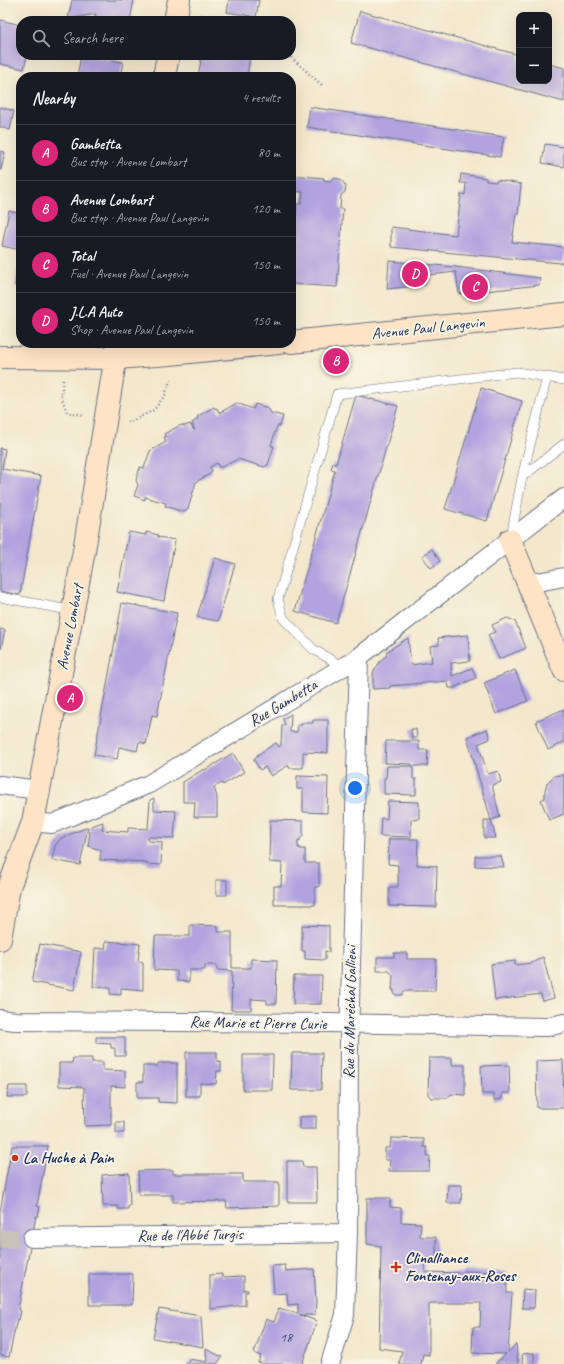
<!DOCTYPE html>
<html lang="en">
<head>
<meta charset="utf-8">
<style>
	:root { --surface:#171b24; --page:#242831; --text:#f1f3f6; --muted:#9ea1a6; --line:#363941; --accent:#db2777 }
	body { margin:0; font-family:Caveat,sans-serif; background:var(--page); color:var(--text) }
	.controls { position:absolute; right:12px; top:12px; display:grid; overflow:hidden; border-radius:8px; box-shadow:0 4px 16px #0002 }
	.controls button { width:36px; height:36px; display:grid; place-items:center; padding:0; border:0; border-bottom:1px solid var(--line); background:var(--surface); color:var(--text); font:20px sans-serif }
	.you { position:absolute; left:355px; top:788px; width:14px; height:14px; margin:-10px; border:3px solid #fff; border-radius:50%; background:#1a73e8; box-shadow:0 0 0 6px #1a73e833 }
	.badge { display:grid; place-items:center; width:26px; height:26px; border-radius:50%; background:var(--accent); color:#fff; font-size:13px; font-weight:700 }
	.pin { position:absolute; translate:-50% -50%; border:2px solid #fff; box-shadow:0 1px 4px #0006 }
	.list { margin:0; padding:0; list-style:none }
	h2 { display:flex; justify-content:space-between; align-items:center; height:52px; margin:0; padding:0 16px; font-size:17px }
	h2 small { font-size:13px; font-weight:400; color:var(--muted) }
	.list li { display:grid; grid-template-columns:26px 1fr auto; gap:12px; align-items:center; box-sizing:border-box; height:56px; padding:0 16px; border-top:1px solid var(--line) }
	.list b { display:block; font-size:15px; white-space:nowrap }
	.list p { margin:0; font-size:13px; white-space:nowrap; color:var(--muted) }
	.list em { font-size:13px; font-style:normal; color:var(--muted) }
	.icon { flex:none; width:22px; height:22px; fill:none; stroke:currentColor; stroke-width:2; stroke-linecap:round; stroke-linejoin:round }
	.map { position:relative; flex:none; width:564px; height:1364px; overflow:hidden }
	.search { position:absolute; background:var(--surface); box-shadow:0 4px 16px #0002; left:16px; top:16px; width:280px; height:44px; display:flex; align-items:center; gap:10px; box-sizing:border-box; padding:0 14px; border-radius:16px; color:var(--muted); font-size:15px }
	.panel { position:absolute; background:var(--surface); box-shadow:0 4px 16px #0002; left:16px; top:72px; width:280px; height:276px; border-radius:16px }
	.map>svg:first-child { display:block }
	.building { fill:#b0a3df }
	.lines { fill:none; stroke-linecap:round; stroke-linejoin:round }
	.street-tunnel { stroke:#c8c3b7; stroke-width:18; stroke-dasharray:18 9; stroke-linecap:butt }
	.lane-casing { stroke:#677085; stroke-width:10 }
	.street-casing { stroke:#677085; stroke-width:20 }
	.secondary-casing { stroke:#677085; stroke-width:24 }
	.path { stroke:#677085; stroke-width:2.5; stroke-dasharray:1 3; stroke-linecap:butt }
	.lane { stroke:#fff; stroke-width:9 }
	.street { stroke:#fff; stroke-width:18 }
	.secondary { stroke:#fee4c6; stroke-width:22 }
	.poi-dot { fill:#c8321e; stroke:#fcf5e5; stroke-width:1.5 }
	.labels { text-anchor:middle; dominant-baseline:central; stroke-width:3.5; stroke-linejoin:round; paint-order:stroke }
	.number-label { font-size:14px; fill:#404c7e }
	.street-label { font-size:16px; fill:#1b2f5e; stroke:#fcf5e5 }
	.poi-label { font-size:16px; font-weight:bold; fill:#1b2f5e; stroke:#fcf5e5; text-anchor:start }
</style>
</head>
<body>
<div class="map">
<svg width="564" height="1364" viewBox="0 0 564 1364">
	<rect width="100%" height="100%" fill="#fcf5e5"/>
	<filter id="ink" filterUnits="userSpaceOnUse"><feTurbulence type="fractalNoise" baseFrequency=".025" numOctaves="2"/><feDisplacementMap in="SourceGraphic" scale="8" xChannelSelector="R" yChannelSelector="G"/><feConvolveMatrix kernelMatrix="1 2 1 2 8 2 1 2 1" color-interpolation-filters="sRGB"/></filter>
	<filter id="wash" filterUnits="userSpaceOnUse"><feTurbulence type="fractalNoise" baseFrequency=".012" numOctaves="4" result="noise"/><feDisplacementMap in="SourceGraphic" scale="16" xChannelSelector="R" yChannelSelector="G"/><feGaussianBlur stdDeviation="0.9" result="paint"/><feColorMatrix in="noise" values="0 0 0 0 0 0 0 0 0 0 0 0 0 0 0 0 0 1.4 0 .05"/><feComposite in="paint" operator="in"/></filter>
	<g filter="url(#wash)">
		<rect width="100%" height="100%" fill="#f3e8cd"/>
		<g id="blocks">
			<path class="building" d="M72,0H134L130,21H99L95,19L96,14L68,19Z
				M229,0H259L256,17L227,12Z
				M360,11L519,55V81H549V64L564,68V102L351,43Z
				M0,20L21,25V55H27L24,69L0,64Z
				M81,55L123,62L120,77H77Z
				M202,55H250L247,77H198Z
				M0,107L14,111L10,130L0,127Z
				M310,107L504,137L500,157L307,127Z
				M545,144L564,147V167L542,163Z
				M0,151L5,152L1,170H0Z
				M461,174L486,178V181L496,182L497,180L521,184L518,214H516L512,242L562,247L564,251V261L560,263L391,247V227L456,235L461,194L465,195L466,183H460Z
				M291,175L324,178L323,180L330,181L334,178L340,179L346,186L345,192L341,195L340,209H343L337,287L291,284L297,204H301L303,192L291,191Z
				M9,211L21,214V250L2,246Z
				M20,255H21V287L15,286Z
				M389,261L456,267L540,278L539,285L459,294L456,272L429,275L425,285L387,289Z
				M481,388L522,401L487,521L445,509Z
				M356,395L398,406L336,623L295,611L335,470L331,469L333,463L336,464Z
				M237,403L253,409L255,404L268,408L271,413L283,416L280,426H277L271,446H274L268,465L264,467L238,459L222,467H219L217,463L210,467L212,471L210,474L196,482L188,509L184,512L165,506L166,503L145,497V500L134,496L138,485L136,480L140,467L144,468L150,451L166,442L164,437L166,436L164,434L181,425L185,426L190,424L194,430H195L192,423L197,420L198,416L214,407L215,409L217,408L219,413Z
				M0,448L5,449L2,469L41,476L20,595L0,591Z
				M129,532L146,535V532L158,535V537L175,540L164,601L117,592Z
				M432,549L440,561L431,568L422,556Z
				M215,558L235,564L218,621L197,617Z
				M122,603L177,613L157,716L152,715L146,744L139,742L137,751L119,747L117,759L94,755Z
				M507,618L515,621L526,648L499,659L488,635L495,632L492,625Z
				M0,629L5,630L1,649H0Z
				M468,635L470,661L451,663L452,676L472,668L476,678L453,688H449L448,681L390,686V688L373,689V673L381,660L387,655L386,652L408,638L411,665L432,662L430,646L439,645L438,638Z
				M515,670L528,701L496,714L484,683Z
				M564,709V742L548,750L536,721Z
				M291,714L290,732H297L298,725H302V723H313V720H328V753L303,752V768H289V765L271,776L265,767L260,770L254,760L258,756L257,755L276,743L279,747L281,745L282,725H285L283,719Z
				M411,729H416L417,738H412Z
				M487,729L490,739L478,744L488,774L498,771L501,782L492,785L500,817L491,820L467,737Z
				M386,741H419V750H428L427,766H413V779H416V795L384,794V778H386L387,766H412V764L385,763Z
				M233,753L244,772L223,785L222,783L214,787L217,797V817H194L195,802H183V782L204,769L205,770Z
				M560,775H564V814L549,820L541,800L545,798V790L547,783L554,776Z
				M297,776L328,777L327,813L303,812V789H297Z
				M154,798V810L176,811L174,838L148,837V841L162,842L161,865L147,864V862L100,860L101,850L88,846L91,826L103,822L102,830L128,832V828L148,829L150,800Z
				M388,801L419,802V819H416V820L411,819V837L380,836L381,818L387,819Z
				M270,820L303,821V836L300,839V841L298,840V848L300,847V849H305V863H319V887H315V905H274V886H281L282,863L269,862Z
				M484,820H491L496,838H484Z
				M88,827L80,865L52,860L55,846L61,838Z
				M389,839H418L417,865L437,866L436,907L389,906V887H398V865L388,864Z
				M475,856H501L504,867L475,866Z
				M216,880H227V895H216Z
				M190,925L218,926V932H232V968H251V959L277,960L276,1004H267V1000L251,999V1010H231L232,971L217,970V965H205V970H189V982L177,981V971L154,970L155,936H190Z
				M302,925L329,926V952L325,951V960L305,959V951H302Z
				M106,941L140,944L138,961L143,962V990L121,988V995L110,994V988L93,987L95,948L105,949Z
				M40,944L81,952L74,990L32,982Z
				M394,953H407V959H436L435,991H404L402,995H396L394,993V990H392L393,975L389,971H377V957H394Z
				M543,957L554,998L543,1001L541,994L495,1000L491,964L515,961V965L532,963Z
				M294,976H322L321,1004H293Z
				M96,1037H125V1056H115V1048H111V1044L96,1043Z
				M186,1052H217V1062L221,1061V1071H217L216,1084L200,1083V1096H186Z
				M292,1053H322L321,1090H291Z
				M243,1055H273L272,1090H243Z
				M73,1058H92V1062H103V1070L125,1071V1087L111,1086V1125L85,1126L84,1087L59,1086V1063H72Z
				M429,1058H452V1065H465V1095L451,1094L448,1098H431L428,1094Z
				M563,1060L564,1108H537L536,1061Z
				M158,1063H177V1103L158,1102V1098H137V1082H143V1066H158Z
				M509,1065L510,1093H502V1099L494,1100V1094H482L481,1066Z
				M9,1086H27V1097H7Z
				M316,1116V1129H299V1117Z
				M116,1122H124V1133H116Z
				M391,1138L424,1139V1147H427V1156H430L429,1171H389L390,1160H385V1148H390Z
				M12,1146H48L37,1206L40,1207L38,1216H36L18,1310L21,1311L19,1320L17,1319L9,1357L0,1355V1211Z
				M287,1161H302L303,1167H316L317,1202H287Z
				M173,1170V1174H243V1182H279V1206L227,1208L226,1201L173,1202V1195H139L138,1171Z
				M129,1173L130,1206H128V1209H118V1206H103L102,1175Z
				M448,1185H462L461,1203H447Z
				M367,1198H390V1207L401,1208V1222L421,1223L420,1237H436V1258H426L425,1272L464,1273V1271L507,1272V1293H512L508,1352L516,1344L518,1364H495L506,1354L472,1353L473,1327H480L481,1303H429V1355L423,1354L421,1364H399L402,1351L379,1348L381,1246L367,1244Z
				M285,1265L286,1271L314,1269L316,1301L315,1315H300L317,1321L302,1364H263L258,1362L261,1356L254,1353L266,1319L274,1322L279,1308L298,1314V1304L288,1305L287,1293L274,1294L272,1266Z
				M89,1274H133L132,1305H89Z
				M222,1274V1277L244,1276V1290H248V1292H245V1305L210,1309V1275Z
				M523,1289L535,1290L534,1308H522Z
				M159,1309L201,1316L203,1347L153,1338Z
				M206,1349L222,1357L217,1364H186V1363L189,1362V1359L207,1362Z
				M534,1353V1364H523L522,1354Z"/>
		</g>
	</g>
	<g filter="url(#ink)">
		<use href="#blocks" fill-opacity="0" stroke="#677085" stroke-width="1"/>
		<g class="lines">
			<path class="street-tunnel" d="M0,1239L32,1238"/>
			<g class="lane-casing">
				<path id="lane" d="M522,477L547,377
					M511,537L522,477L564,444
					M0,597L74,611
					M343,667L313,649L283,618L278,599L337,394L517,372L564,380"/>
			</g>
			<g class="street-casing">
				<path id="street" d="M527,584L564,577
					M0,785L39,790
					M33,822L52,824L149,784L343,667L359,657L564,498
					M0,1019L15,1021L329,1023L547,1027L564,1023
					M32,1238L348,1233
					M330,1364L345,1315L348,1233L349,1042L359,657"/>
			</g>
			<g class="secondary-casing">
				<path id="secondary" d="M175,21L179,0
					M164,77L168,55
					M291,342L564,314
					M0,357L116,358L170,354L279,343
					M510,540L564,670
					M0,939L9,887L33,822L84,551L118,343"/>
			</g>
			<path class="path" d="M200,15L220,21
				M288,55L323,86
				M63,380L61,396L67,412L83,415
				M127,422H130L154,410L165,395L171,377"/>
			<use href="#lane" class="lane"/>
			<use href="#street" class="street"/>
			<use href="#secondary" class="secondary"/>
		</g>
	</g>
	<g class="poi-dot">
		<circle cx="15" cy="1158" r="4"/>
		<path d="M394 1261h4v4h4v4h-4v4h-4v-4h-4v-4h4z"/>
	</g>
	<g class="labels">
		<g class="number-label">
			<text x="286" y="1337">18</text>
		</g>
		<g class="street-label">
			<text transform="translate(428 328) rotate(-6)">Avenue Paul Langevin</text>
			<text transform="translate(70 627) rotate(-79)">Avenue Lombart</text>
			<text transform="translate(283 703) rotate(-31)">Rue Gambetta</text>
			<text transform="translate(350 1012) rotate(-89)">Rue du Maréchal Gallieni</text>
			<text transform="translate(258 1023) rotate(1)">Rue Marie et Pierre Curie</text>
			<text transform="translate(190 1235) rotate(-1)">Rue de l'Abbé Turgis</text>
		</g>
		<g class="poi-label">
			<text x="23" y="1158">La Huche à Pain</text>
			<text x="405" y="1258">Clinalliance<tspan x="405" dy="18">Fontenay-aux-Roses</tspan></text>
		</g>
	</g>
</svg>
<div class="controls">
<button>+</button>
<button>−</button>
</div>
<div class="you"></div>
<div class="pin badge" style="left:70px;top:698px">A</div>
<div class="pin badge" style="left:336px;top:361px">B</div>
<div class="pin badge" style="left:475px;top:287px">C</div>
<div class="pin badge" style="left:415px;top:274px">D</div>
<div class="search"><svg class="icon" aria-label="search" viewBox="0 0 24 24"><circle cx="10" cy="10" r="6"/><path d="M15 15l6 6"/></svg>Search here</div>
<section class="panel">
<h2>Nearby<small>4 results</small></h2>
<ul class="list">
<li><span class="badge">A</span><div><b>Gambetta</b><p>Bus stop · Avenue Lombart</p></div><em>80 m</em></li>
<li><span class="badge">B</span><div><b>Avenue Lombart</b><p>Bus stop · Avenue Paul Langevin</p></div><em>120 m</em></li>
<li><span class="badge">C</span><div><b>Total</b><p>Fuel · Avenue Paul Langevin</p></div><em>150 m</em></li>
<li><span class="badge">D</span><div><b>J.L.A Auto</b><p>Shop · Avenue Paul Langevin</p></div><em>150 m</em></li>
</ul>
</section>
</div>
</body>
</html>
